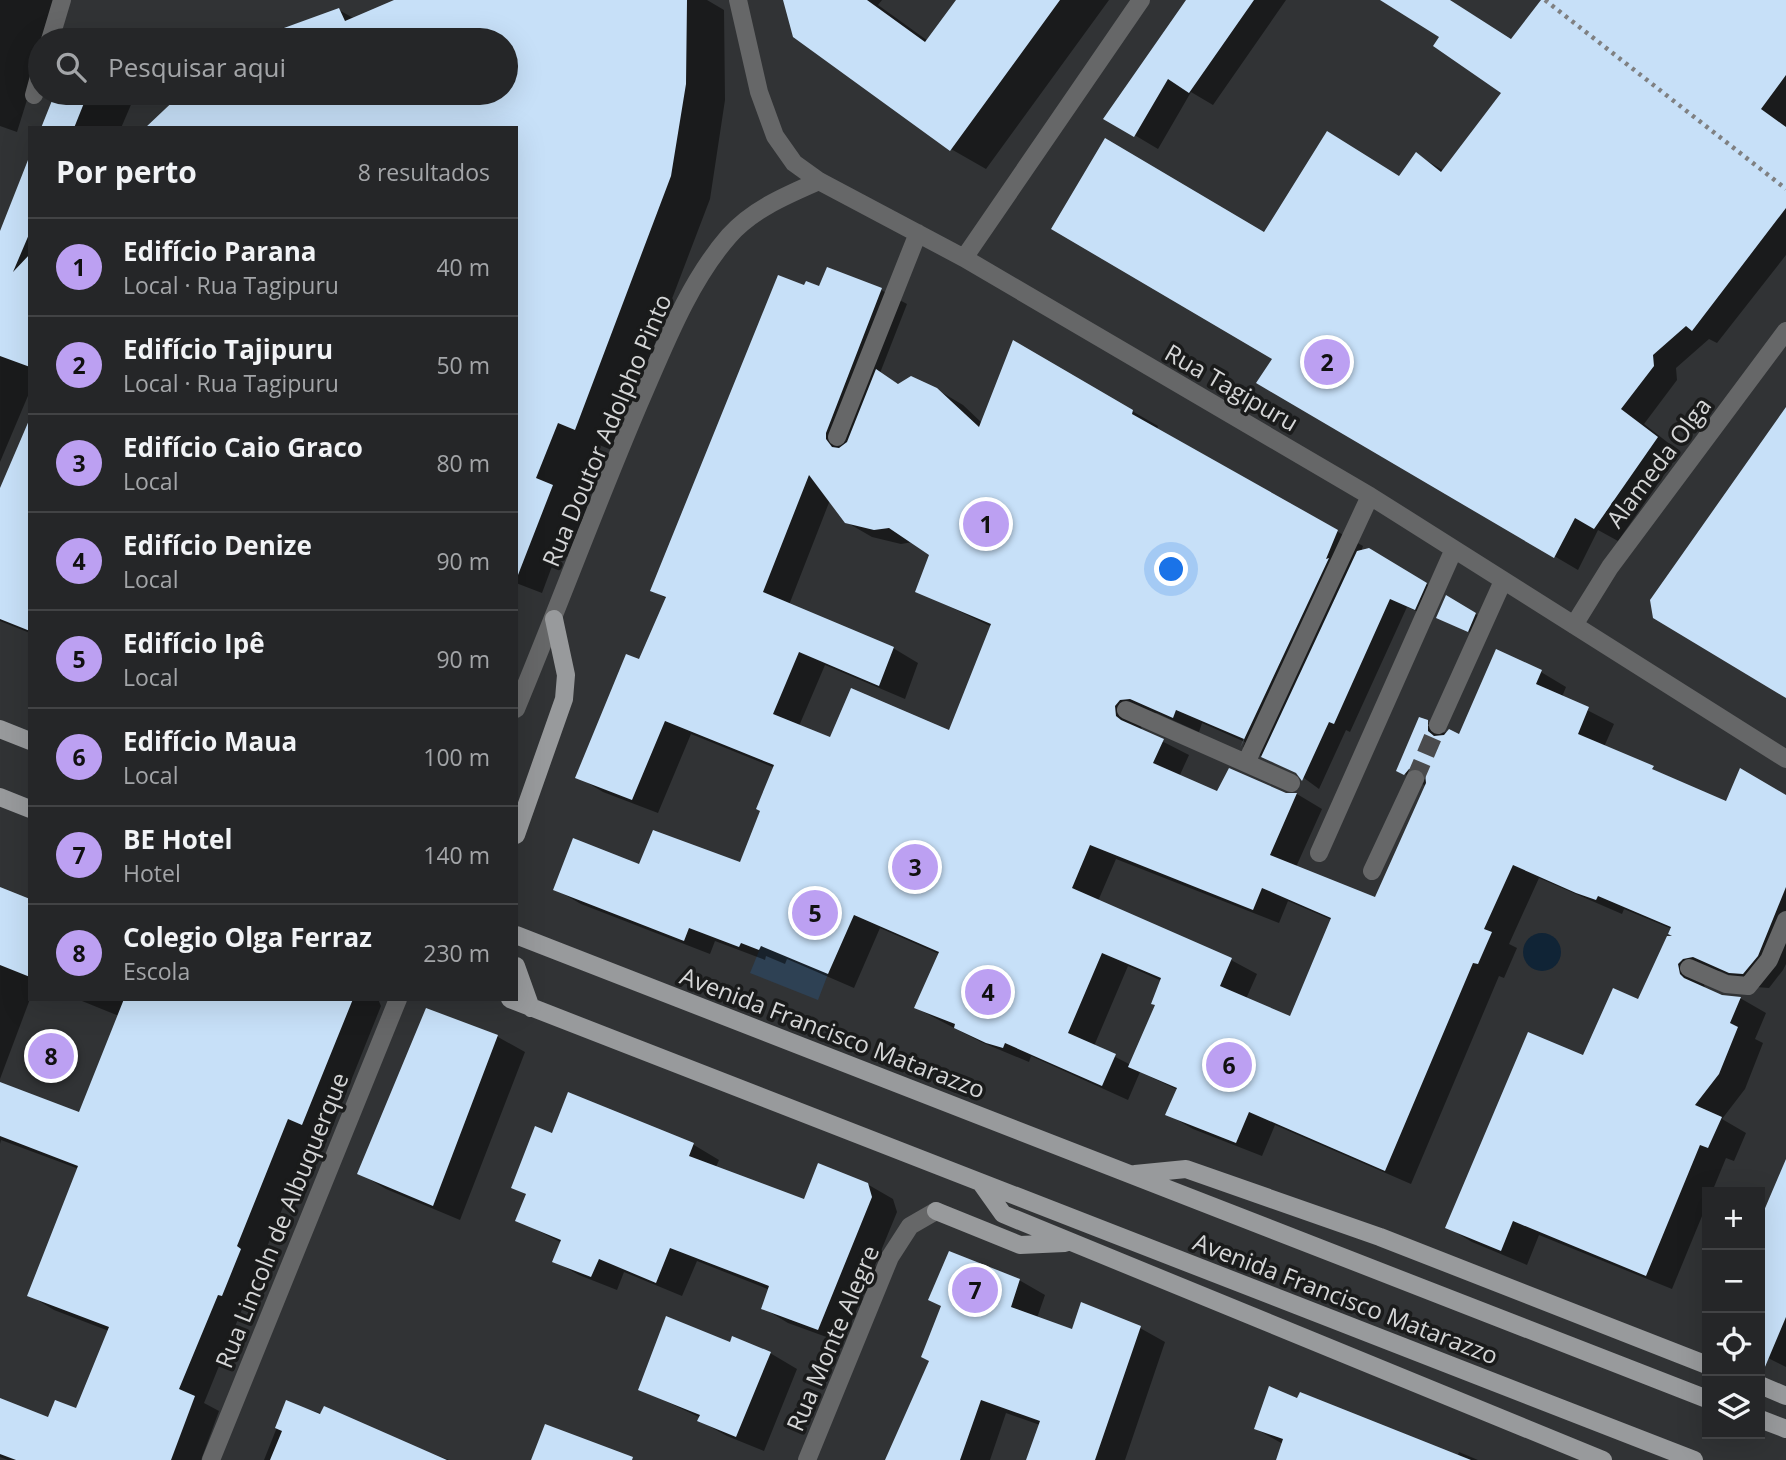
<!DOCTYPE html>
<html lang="pt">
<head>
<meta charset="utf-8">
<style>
	:root { --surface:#252628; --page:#313234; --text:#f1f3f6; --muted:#a3a5a8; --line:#424345; --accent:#bca0f2 }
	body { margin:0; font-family:"Open Sans",sans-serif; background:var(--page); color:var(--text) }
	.controls { position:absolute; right:21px; bottom:21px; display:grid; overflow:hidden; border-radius:0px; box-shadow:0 7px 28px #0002 }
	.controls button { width:63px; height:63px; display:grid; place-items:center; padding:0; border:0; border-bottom:2px solid var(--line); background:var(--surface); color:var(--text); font:35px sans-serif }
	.you { position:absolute; left:1172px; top:570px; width:24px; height:24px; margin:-18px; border:5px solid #fff; border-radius:50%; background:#1a73e8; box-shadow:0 0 0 10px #1a73e833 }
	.badge { display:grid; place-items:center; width:46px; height:46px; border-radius:50%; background:var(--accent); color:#111; font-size:23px; font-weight:700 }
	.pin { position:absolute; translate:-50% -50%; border:4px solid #fff; box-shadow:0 2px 7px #0006 }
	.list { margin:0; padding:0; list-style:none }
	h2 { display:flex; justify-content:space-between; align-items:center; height:91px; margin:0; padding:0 28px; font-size:30px }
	h2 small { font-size:23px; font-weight:400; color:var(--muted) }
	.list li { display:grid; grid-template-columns:46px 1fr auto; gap:21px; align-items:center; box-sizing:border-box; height:98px; padding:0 28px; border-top:2px solid var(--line) }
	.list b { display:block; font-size:26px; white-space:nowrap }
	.list p { margin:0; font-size:23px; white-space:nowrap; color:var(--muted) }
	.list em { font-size:23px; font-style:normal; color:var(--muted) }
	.icon { flex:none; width:38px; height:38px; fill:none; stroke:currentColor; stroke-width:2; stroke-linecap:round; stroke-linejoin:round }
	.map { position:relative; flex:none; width:1786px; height:1460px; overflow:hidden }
	.search { position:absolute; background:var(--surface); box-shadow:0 7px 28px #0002; left:28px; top:28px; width:490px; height:77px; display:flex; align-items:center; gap:18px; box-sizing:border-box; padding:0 24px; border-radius:38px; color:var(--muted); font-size:26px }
	.panel { position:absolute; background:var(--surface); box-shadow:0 7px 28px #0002; left:28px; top:126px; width:490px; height:875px; border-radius:0px }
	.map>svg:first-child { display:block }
	.green { fill:#2e4154 }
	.water { fill:#102436 }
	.shadow { fill:#0007; fill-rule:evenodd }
	.building { fill:#c7e0f8; fill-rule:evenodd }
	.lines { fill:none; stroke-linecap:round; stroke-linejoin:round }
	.minor-tunnel { stroke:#4a4b4d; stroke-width:18; stroke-dasharray:18 9; stroke-linecap:butt }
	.path { stroke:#7f8082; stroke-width:4.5; stroke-dasharray:3.5 5; stroke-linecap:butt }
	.minor { stroke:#666768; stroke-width:18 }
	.major { stroke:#989a9c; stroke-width:18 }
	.labels { text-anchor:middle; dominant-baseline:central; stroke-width:7; stroke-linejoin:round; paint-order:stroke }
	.street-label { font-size:24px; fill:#d5d6d7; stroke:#1a1b1b }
</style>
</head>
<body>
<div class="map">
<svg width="1786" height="1460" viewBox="0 0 1786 1460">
	<rect width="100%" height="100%" fill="#313335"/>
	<path class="green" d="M761,946L828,974L818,1000L750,973Z"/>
	<path class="water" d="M1523 952a19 19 0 1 1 38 0a19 19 0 1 1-38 0Z"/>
	<path class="shadow" d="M0,0H69L60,40H40V81L31,87L17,132L0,126Z
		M402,0H707L724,10L725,100L710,199L614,451L597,444L584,475L575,500L591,509L571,559L557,553L542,593L516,583V128H150L185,93H506V40H245L339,10L355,19Z
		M786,0H882L878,5L928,41L958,0H1109L986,169L951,149Z
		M1188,0H1286L1213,105L1191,92L1158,149L1106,118Z
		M1383,0H1449L1513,40L1543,0H1786V255L1717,343L1709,339L1676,368L1677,380L1644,424L1680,452L1618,541L1598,530L1578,570L1258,382L1274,359L1264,234L1406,183L1416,154L1444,171L1503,92L1441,36Z
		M57,93H136L121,128H43Z
		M30,161V391L0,462V236Z
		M806,287L881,290L907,304L880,373L900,385L936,389L963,405L982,423L1014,343L1158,426L1157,430L1363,546L1361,552L1369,550L1442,593L1432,618L1407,607L1350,732L1346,730L1319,789L1300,775L1243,747L1245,742L1202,723L1199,732L1157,713L1146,714L1140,721L1142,731L1189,755L1179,777L1218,793L1297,794L1322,809L1296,867L1376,899L1426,786L1398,770L1427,722L1447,733L1460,736L1541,672L1566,687L1562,697L1614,724L1604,747L1727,804L1786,818V964L1783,970L1769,988L1756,987L1720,971L1709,972L1703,979L1705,989L1721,996L1740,998L1766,1013L1755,1039L1763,1043L1745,1089L1722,1119L1746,1133L1734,1161L1726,1158L1712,1192H1707V1204L1672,1289L1539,1235L1527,1265L1472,1242L1447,1227L1583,1057L1639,1002L1677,937L1672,929L1624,909L1622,914L1539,878L1509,944L1517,948L1504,978L1499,976L1411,1184L1275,1125L1262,1156L1193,1129L1167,1114L1178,1090L1140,1072L1128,1100L1031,1056L1029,1062L981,1042L916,1008L939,954L880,928L854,988L787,959L785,964L766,956L765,960L715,941L710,954L581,904L555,889L741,864L762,811L775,768L691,734L658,813L603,792L578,777L640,661L667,599L652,590ZM830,500L846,522L872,537L901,544L913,542L931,555L917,591L992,627L950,733L831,739L799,726L825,665L905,699L918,663L893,648L789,605ZM1116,859L1279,923L1288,901L1332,920L1291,1018L1246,999L1257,974L1231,960L1098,901ZM1128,966L1162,981L1157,1005L1131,1065L1094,1046Z
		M30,467V633L0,621V498Z
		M1447,597L1484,619L1477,635L1446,622Z
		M0,889L30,901V999L0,1079Z
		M77,999H378L381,1006L328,1138L313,1132L261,1262L265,1264L247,1309L243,1307L204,1403L219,1411L201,1460H8L0,1457V1399L49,1419L77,1410L109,1331L54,1310L29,1295L79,1169L1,1140L0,1144V1084L80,1114L119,1016Z
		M427,1011L498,1037L525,1052L460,1220L386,1189L359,1173Z
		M569,1094L694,1145L719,1160L716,1167L805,1201L867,1184L893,1199L897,1212L843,1343L788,1323L763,1308L770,1290L697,1261L682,1296L624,1272L617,1290L579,1275L554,1261L562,1243L517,1220L527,1195L513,1187L553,1135Z
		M1785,1166L1786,1167V1367L1760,1354V1226Z
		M1019,1280L1045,1295L1037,1318L1073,1331L1140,1328L1165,1342L1125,1460H1028L1040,1425L1006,1413L990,1460H888Z
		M731,1344L770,1353L797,1369L764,1451L727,1436L700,1421L701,1418L640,1389Z
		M1298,1400L1458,1455L1459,1452L1478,1460H1278L1283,1444L1256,1429Z
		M287,1402L376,1432L449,1460H264Z"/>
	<path class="building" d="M394,0H687L686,84L671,176L575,430L558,423L536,478L553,485L518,575L516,128H145L182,93H506V40H260L259,37L339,8L345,21Z
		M783,0H867L925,42L956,0H1060L950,151L793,37Z
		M1186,0H1254L1189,93L1168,79L1134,137L1103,119Z
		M1380,0H1450L1511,39L1541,0H1786V75L1761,109L1786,127V208L1692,331L1686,326L1653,355L1654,366L1621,409L1658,437L1594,529L1575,518L1554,558L1256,383L1272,359L1051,229L1105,138L1264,232L1327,131L1399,176L1416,152L1441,172L1501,93L1433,46L1439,37Z
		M55,93H88L74,128H41Z
		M28,160L30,232L13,272L30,254V367L0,356V231Z
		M827,267L882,288L826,433V439L832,447L839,448L847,442L876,369L898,384L911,376L937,388L979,427L1013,340L1133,410L1132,414L1338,530L1326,559L1329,558L1240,748L1244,739L1176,710L1173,718L1130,699L1120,700L1115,706L1116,716L1121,720L1164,739L1153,763L1217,791L1229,768L1286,793H1297L1270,855L1375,897L1426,783L1425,773L1419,768L1409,769L1404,775L1396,771L1419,717L1428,720V731L1434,736L1444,735L1449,729L1459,734L1496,649L1542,670L1536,684L1589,707L1578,734L1654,766L1652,769L1726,801L1740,768L1786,795V887L1758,956L1743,974L1729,973L1693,957L1683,959L1678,964L1680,974L1684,978L1722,995L1741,997L1730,1023L1738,1027L1719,1074L1695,1105L1722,1117L1708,1148L1700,1145L1646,1276L1513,1221L1501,1251L1445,1228L1528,1032L1583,1055L1613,988L1638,999L1667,936H1672L1668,934L1671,927L1598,896L1596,900L1576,893L1513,865L1484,929L1492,932L1478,964L1473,963L1385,1171L1249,1112L1236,1143L1165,1115L1177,1088L1128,1067L1155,1005L1151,1004L1161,978L1102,953L1068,1033L1116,1054L1102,1086L1005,1043L1003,1048L986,1043L954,1028L955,1024L914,1008L939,952L854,915L828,974L761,946L759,950L741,943L739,947L689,928L684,941L553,890L573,838L639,864L653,830L740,862L760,811L756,809L774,765L665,721L632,800L575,778L626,654L639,659L666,597L650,591L778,275L804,285L806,281L819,286ZM809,475L845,523L874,530L889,528L929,555L915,592L991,624L949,730L851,688L830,737L773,714L799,652L879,686L894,647L763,592ZM1090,845L1253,910L1262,888L1331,918L1290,1016L1220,986L1232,958L1072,888Z
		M1786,407V698L1653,618L1650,600Z
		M30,418V631L0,619V488Z
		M1369,548L1427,583L1415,610L1390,599L1334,724L1329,722L1302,781L1296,773L1261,757L1357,551Z
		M1446,595L1476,613L1468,632L1436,618Z
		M0,887L30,899V977L0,965Z
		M124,999H353L302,1125L288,1119L237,1246L241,1249L222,1296L218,1295L179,1389L195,1396L171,1460H16L0,1454V1398L48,1417L55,1400L76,1408L109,1327L27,1296L78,1166L0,1136V1082L79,1112Z
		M426,1008L498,1035L433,1206L357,1174Z
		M568,1092L694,1143L689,1156L804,1199L818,1163L868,1183L872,1197L818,1330L761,1309L769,1286L670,1248L656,1283L599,1259L591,1277L552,1262L561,1240L515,1221L526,1194L511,1188L535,1126L552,1133Z
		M1786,1159V1317L1762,1374L1760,1220Z
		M949,1251L1020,1279L1011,1307L1072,1329L1081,1302L1141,1326L1095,1460H1026L1040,1421L981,1400L960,1460H885L929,1361L921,1357L941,1306L928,1300Z
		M666,1316L730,1342L732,1336L771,1352L736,1437L697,1421L700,1415L638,1390Z
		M1269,1386L1297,1398L1300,1392L1471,1460H1276L1283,1439L1254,1429Z
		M286,1400L320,1414L324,1406L447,1460H270L282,1431L275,1428Z
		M545,1424L633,1457L632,1460H531Z"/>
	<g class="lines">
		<path class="minor-tunnel" d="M1415,779L1438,725"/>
		<path class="path" d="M1545,0L1786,189"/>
		<path class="minor" d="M738,0L759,92L775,136L794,163L819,181L964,258L1370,496L1786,759
			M50,40L62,0
			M34,95L40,73
			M964,258L1141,0
			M837,437L918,233
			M1574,625L1610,567L1786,331
			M516,709C558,608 596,505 639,404C664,347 688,283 729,236C753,209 787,195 819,181
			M1126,710L1291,783
			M1438,725L1503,581
			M1246,763L1370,496
			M1319,853L1454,549
			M1372,871L1415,779
			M1689,968L1726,984L1748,986L1769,960L1786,920
			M211,1460L398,999
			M807,1460L890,1257L910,1226L936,1211"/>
		<path class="major" d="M0,729L30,741
			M0,797L30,809
			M516,835L564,699L566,675L554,619
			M516,935L1707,1399
			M516,966L531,1008
			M510,999L1694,1460
			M1135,1174L1186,1169L1380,1237L1707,1365
			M981,1183L1003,1214L1603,1460
			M936,1211L1020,1245L1065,1243
			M1760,1385L1786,1396
			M1760,1419L1786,1429"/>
	</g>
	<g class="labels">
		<g class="street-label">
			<text transform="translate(1232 387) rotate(30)">Rua Tagipuru</text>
			<text transform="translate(606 430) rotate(-67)">Rua Doutor Adolpho Pinto</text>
			<text transform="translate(1658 462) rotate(-53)">Alameda Olga</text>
			<text transform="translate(833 1032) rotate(21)">Avenida Francisco Matarazzo</text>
			<text transform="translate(281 1220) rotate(-68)">Rua Lincoln de Albuquerque</text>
			<text transform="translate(1346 1298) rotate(21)">Avenida Francisco Matarazzo</text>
			<text transform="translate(832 1338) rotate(-67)">Rua Monte Alegre</text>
		</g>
	</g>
</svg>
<div class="controls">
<button>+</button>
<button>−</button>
<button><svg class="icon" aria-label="locate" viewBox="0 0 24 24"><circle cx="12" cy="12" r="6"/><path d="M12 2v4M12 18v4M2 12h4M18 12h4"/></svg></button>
<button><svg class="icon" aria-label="layers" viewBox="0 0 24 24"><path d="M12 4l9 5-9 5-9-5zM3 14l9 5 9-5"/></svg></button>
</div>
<div class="you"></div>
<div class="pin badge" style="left:986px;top:524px">1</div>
<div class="pin badge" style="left:1327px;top:362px">2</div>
<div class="pin badge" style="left:915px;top:867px">3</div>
<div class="pin badge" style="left:988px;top:992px">4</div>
<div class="pin badge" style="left:815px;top:913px">5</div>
<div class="pin badge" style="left:1229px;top:1065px">6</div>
<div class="pin badge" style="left:975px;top:1290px">7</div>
<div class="pin badge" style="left:51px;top:1056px">8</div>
<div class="search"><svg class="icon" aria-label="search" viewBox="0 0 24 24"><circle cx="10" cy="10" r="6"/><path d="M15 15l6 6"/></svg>Pesquisar aqui</div>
<section class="panel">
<h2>Por perto<small>8 resultados</small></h2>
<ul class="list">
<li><span class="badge">1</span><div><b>Edifício Parana</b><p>Local · Rua Tagipuru</p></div><em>40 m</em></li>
<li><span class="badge">2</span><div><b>Edifício Tajipuru</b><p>Local · Rua Tagipuru</p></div><em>50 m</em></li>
<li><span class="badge">3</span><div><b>Edifício Caio Graco</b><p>Local</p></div><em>80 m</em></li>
<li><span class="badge">4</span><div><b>Edifício Denize</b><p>Local</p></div><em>90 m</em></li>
<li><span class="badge">5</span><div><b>Edifício Ipê</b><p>Local</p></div><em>90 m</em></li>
<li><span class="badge">6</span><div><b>Edifício Maua</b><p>Local</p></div><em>100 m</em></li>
<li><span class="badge">7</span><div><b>BE Hotel</b><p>Hotel</p></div><em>140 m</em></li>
<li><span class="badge">8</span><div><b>Colegio Olga Ferraz</b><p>Escola</p></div><em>230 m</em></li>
</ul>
</section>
</div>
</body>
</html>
